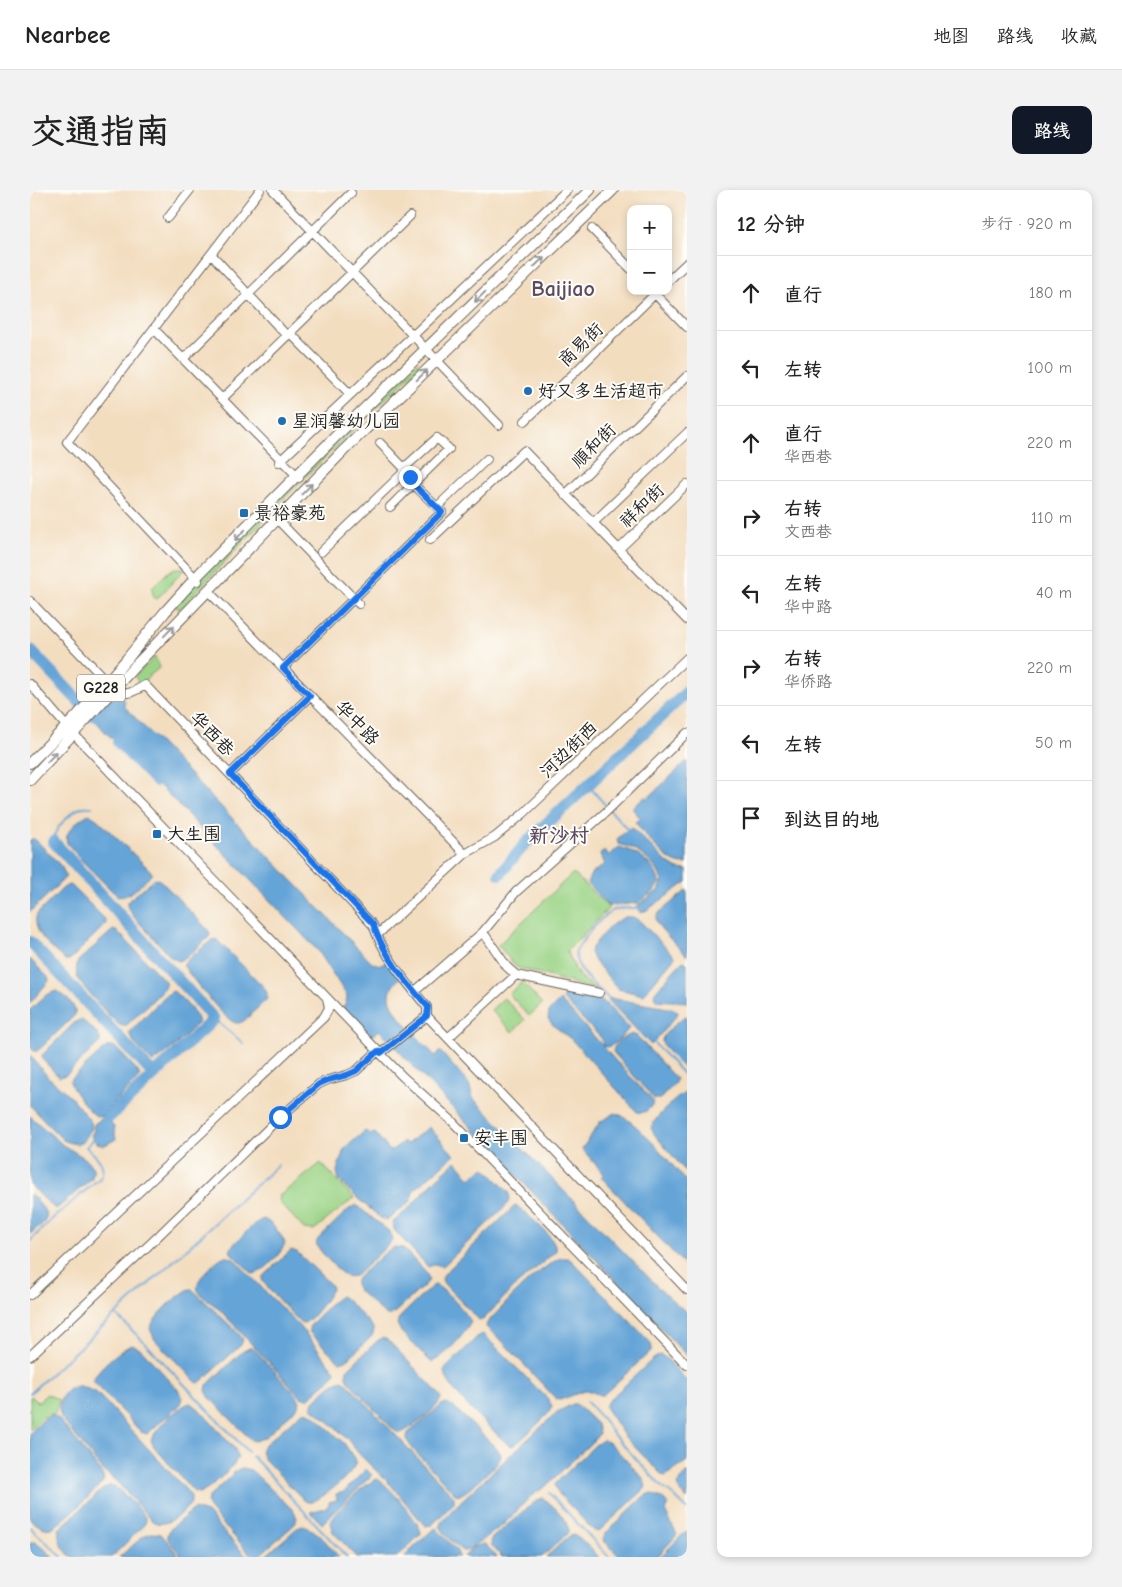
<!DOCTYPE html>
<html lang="zh">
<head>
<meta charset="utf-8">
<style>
	:root { --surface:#fff; --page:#f2f2f2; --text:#222; --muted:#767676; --line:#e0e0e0; --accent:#111827 }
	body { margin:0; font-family:"Comic Neue","LXGW WenKai TC",sans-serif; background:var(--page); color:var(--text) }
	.controls { position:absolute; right:15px; top:15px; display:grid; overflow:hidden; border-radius:10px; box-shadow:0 2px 8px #0003 }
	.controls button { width:45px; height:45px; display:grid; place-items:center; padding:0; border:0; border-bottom:1px solid var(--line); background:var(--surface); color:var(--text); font:25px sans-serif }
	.stop { position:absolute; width:15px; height:15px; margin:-11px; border:4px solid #1a73e8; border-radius:50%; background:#fff }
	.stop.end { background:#1a73e8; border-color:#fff; box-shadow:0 1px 5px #0008 }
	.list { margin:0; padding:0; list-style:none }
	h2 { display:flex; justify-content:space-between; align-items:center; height:65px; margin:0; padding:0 20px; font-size:21px }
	h2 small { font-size:16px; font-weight:400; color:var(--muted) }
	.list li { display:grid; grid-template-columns:32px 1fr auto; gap:15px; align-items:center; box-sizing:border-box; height:75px; padding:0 20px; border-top:1px solid var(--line) }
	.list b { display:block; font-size:19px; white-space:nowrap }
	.list p { margin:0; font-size:16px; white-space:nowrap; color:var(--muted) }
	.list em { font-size:16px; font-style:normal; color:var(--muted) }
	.icon { flex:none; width:28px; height:28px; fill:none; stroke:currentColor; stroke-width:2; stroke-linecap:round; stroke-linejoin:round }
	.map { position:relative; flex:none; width:657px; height:1367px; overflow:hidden; border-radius:10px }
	header { display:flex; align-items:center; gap:30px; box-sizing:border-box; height:70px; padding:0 25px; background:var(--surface); border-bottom:1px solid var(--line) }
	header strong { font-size:24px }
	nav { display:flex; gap:28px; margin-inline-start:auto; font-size:18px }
	.intro { display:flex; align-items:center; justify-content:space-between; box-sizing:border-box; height:120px; padding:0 30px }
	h1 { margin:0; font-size:35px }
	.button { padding:12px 22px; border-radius:10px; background:var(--accent); color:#fff; font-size:18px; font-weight:700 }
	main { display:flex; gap:30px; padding:0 30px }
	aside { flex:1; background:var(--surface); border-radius:10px; box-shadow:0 2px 8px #0003 }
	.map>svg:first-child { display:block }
	.green { fill:#9bd487; stroke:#5c7852 }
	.water { fill:#65a4d7; stroke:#40607a }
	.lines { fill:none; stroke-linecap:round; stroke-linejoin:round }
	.stream { stroke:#65a4d7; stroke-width:2 }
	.river { stroke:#65a4d7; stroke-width:12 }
	.minor-casing { stroke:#676055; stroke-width:10 }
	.highway-casing { stroke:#676055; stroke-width:12 }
	.minor { stroke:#fff; stroke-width:8 }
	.highway { stroke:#fff; stroke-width:10 }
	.highway-bridge-casing { stroke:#676055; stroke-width:12; stroke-linecap:butt }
	.highway-bridge { stroke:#fff; stroke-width:10 }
	.oneway { stroke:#999 }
	.route { stroke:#1a73e8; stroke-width:6 }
	.poi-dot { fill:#1f6fb2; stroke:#fdfcf7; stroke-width:2 }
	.labels { text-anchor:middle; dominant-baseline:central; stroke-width:4; stroke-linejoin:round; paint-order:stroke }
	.shield { fill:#fdfcf7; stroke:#605f5e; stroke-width:1 }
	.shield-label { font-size:16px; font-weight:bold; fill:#1c1c1c }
	.street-label { font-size:18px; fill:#1c1c1c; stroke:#fdfcf7 }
	.poi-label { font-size:18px; fill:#1c1c1c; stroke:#fdfcf7; text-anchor:start }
	.quarter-label { font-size:20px; font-weight:bold; fill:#5b4b60; stroke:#fdfcf7 }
	.district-label { font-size:22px; font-weight:bold; fill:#5b4b60; stroke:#fdfcf7 }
</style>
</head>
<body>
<header>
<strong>Nearbee</strong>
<nav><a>地图</a><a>路线</a><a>收藏</a></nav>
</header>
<div class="intro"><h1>交通指南</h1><a class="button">路线</a></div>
<main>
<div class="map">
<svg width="657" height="1367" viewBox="0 0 657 1367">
	<rect width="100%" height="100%" fill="#fdfcf7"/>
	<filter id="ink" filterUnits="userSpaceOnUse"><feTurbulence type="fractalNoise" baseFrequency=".02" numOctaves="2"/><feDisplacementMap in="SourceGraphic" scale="10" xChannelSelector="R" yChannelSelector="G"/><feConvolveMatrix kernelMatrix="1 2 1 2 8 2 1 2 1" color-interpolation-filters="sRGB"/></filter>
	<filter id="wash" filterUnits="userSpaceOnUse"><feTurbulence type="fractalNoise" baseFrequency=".0096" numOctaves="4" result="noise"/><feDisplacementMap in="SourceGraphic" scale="20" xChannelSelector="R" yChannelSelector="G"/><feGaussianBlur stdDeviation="1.12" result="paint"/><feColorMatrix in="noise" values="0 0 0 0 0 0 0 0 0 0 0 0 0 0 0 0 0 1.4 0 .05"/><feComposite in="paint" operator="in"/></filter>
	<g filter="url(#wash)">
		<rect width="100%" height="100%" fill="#f3ddbf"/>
		<path class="green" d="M388,172L390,176L268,294L150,419L147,418L146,415L205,353Z
			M145,378H154L152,382L126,410L123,405L122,398L137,383Z
			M125,467L130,477L109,495L105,486Z
			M543,683L579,718L537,761L548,785L567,800L486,777L468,755Z
			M492,792L512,814L499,826L479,804Z
			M474,808L495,830L482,842L461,820Z
			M291,973L324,1008L284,1040L274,1039L250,1013L249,1006Z
			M17,1204L29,1210L25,1224C14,1223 7,1233 0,1240V1207L1,1206L8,1212Z"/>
		<path class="water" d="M79,503L95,510L94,516L342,773L352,775L360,770L372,786C366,792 360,797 360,806C359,821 395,854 405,866L410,861L439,894L443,908L629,1098L657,1123V1166L349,840L338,849L311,821L316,813L317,806L289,762L115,580L114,576L76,543L60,524Z
			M657,571V674C653,674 649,674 645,672C634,668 613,643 605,632L611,629L602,618L615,607L618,608Z
			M59,624L68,630L121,681L122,684L120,686C111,694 99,710 86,705L54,673L37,653C33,642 50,628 59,624Z
			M601,637L639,674L648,679L657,680V692L617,720L610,723L608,715C614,711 626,703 630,698C638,685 614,665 603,659C599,657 594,655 588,654L587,649Z
			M1,649H4L8,652L32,677L36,687L0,722V650Z
			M589,657C605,661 627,675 629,693L624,701L608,713L578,716L557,693L561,684L575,674L570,664L575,661L579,666Z
			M124,689H127L131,691L179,741L180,745L178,748L159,765L149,771L142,768L104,727L97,716L98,711Z
			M38,695L42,696L75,729L76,734L46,764L39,770H35C23,760 0,741 7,724L32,699Z
			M657,700V766C651,759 626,737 626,729C626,726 628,725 630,722Z
			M595,727H603L611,732L645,767L613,805L588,799L563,769L560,762L561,759C571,746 580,733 595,727Z
			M83,740L88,742L136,792L135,798L98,834C95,835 94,837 90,835C85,833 48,792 47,787C46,782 46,775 48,771Z
			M186,749L233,796L237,803V809L214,831C210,833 207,834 203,832C192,826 160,786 153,775L155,772L182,750Z
			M0,769L18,787L19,791L0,813Z
			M653,771L657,773V812L626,810L624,805L625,802L647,777Z
			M26,801C34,804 47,816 45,825L12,857L7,861H4L0,857V820L16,805Z
			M143,801C150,806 168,824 168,832C162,841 132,869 122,872L105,854L99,843L135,806Z
			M539,801L562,805L574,812L599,838C593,846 584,858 573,857L624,912C620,918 615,925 607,922L541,849L524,836L518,829L519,821L530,810L573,856L572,849L532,808Z
			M579,808L644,819L648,822L647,825L621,855L578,810Z
			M657,826V881C652,876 631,857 632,851C632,846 638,841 641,838C646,833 651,828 657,826Z
			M51,829L67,843L70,849V852L36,885L29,887L13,870L12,865L44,833Z
			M602,844L607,846L646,889L645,893L630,909H624L583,862C583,854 594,847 602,844Z
			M84,856L107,880L110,886L72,926L67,927C59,921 40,899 40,890L73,860L76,857Z
			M0,865L18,887L39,905L61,932L62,938L54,951L48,954L41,953L34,951L26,943L0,915Z
			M657,902V983L625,945L621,938C624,928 647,906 657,902Z
			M585,923C603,926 644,977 657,992V1073L655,1075L571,987L574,984L552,959L570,932Z
			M0,926L33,955L56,969L63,978V984L61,989L30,1016L25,1019L0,995Z
			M75,926L84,937L86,949L73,956L66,952L61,946L64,940V934Z
			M399,937L424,965L383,1001L381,1011L358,1029L355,1030L351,1028L327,1008L310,991L308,986L307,981L314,959L335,941L341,944L345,943L360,961L374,952L377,954Z
			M426,971L440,988L455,978L479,1002L480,1010L478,1014L412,1077L406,1074L398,1077L365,1041L362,1033L379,1018L405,990Z
			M0,1004L9,1012L17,1025L14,1032L0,1044Z
			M326,1015L360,1042L362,1051L331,1081L325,1086L317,1087C310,1083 292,1064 288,1057C286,1053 286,1053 288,1049L319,1019Z
			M486,1015C498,1026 525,1045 526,1061L481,1100L455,1128L449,1130L415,1095C412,1091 411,1089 414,1084Z
			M233,1029C242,1032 251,1044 255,1053C252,1063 234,1083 223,1084L201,1063L200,1058L224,1034Z
			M365,1057L373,1058L397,1084L399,1090L397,1093L364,1123L358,1126L355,1125L328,1100L325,1094L327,1088L356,1062Z
			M261,1060L267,1062L300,1094L302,1098C301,1104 281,1131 274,1133C273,1133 271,1133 270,1132L240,1101L232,1090L233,1086Z
			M196,1066L204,1069L272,1139L305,1181V1184L279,1208L276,1209L271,1207L187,1117C170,1105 158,1099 177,1081C183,1075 188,1068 196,1066Z
			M530,1068H538L542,1071L620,1152L622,1157L621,1161L573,1205H570L560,1201H554L530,1210L526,1209L472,1151L456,1137L457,1133C478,1111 502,1083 530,1068Z
			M405,1095C414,1098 438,1124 441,1132C435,1144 413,1169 401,1172L371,1142L367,1134L369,1128L402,1096Z
			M160,1099H162L209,1144L213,1150L211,1155L168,1194L125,1150L120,1139C123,1127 149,1103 160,1099Z
			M310,1106L316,1109L341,1135L344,1140L342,1146L320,1167L316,1170L310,1172L280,1143L279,1137L302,1112Z
			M453,1144L518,1209L522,1216L520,1222L491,1250L482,1256L476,1253C459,1236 421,1204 414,1182L416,1178L447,1147Z
			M352,1148L358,1150L409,1204L411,1208C408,1219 382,1238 371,1243L365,1241L321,1194L316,1186L317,1180L347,1151Z
			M102,1155L111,1159L150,1202L153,1208L151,1214L117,1244L111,1242L63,1191C64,1181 92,1158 102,1155Z
			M221,1157L224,1159L268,1207L270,1212L267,1218L234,1248L225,1251L221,1250L180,1208L176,1201L177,1195L212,1162Z
			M630,1165L636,1168L657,1191V1271L635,1286L632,1285L595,1247L575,1217L577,1212L623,1169Z
			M313,1190L316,1192L424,1307V1313L402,1335L395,1336L361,1295L329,1264L318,1250L304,1236L282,1218V1213C291,1205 301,1192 313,1190Z
			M50,1196L63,1201L71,1207L157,1301L161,1306V1313C153,1323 134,1341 121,1330L89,1294L72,1279L32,1229C24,1216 34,1195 50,1196Z
			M160,1213L168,1218L205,1259L208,1267C205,1276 179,1300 169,1303L164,1302L125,1258L121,1251C123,1241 150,1215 160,1213Z
			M417,1213L425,1218L467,1259L471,1265L468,1273L438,1300L430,1305L425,1304L382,1258L376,1249L378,1243L413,1214Z
			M543,1214H546L567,1234L569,1243L566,1248L516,1296L501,1306L474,1334L439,1360L433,1361L431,1360L416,1346L410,1336L411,1332L431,1311L527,1222Z
			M276,1221L283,1224L314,1253L326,1271C326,1282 293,1308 282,1312C278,1313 279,1312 275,1311L234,1269L231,1262L233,1256L269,1225Z
			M22,1225L28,1228L69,1279L72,1283L74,1290C69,1298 29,1336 21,1338C13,1340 6,1334 0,1329V1243L14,1229Z
			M573,1250L580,1253L613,1288L616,1296L615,1299L568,1342L563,1340L530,1305L527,1301L525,1294L565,1255Z
			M212,1278L221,1280L264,1321L267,1328L265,1334L232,1363L225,1367L220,1364L180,1320L177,1313L178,1308L207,1280Z
			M336,1279L342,1285L292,1334L280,1322L295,1318L299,1315V1312L307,1310L306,1304L314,1302Z
			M657,1282V1309L649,1300L647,1295Z
			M347,1289C357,1293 392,1334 391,1344L367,1367H327L303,1342L300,1333C309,1319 332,1295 347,1289Z
			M81,1295C88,1297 110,1320 114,1326C117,1330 116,1330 115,1334L82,1367H41C33,1358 27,1351 29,1339L73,1299Z
			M620,1303L634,1309L639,1315L635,1321L647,1345L627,1367H590L573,1350L575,1344L613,1307Z
			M512,1308C523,1314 536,1328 539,1340L538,1343L512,1367H472L462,1356L461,1349L502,1314Z
			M164,1319L177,1323L217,1367H153L139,1351L137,1345L142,1337Z
			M273,1336C289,1340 298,1355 309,1367H234L267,1338Z
			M406,1338L427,1361L429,1367H374L401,1341Z
			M657,1341V1367H630L653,1344Z
			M122,1343L130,1344L133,1346L150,1367H89L115,1345Z
			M543,1345L550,1348L569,1367H516L538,1347Z
			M4,1352L8,1353L23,1367H0V1353Z
			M453,1354L456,1355L467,1367H434C438,1361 446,1356 453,1354Z"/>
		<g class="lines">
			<path class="stream" d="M558,595L578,618
				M581,621L598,640
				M24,652C21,641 41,622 50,618C54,616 58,617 62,617
				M580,810C568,798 542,778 546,761C553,749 570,728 582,721C590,717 601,718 610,718
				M184,829L213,853
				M622,851L657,888
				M0,1051L21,1030L70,988C78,975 66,966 56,957L64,949
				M85,1124L115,1153L218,1262
				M0,1203L248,975
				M557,1212L575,1232L583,1244L632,1297L643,1305L657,1319
				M222,1266L317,1367
				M519,1303L579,1367
				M0,1337L32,1367"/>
			<path class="river" d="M0,460L62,525
				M88,552L126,591
				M24,652L184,829L77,929
				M470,684L495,654L657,502
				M0,752L124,885"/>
		</g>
	</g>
	<g filter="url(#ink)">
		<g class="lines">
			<g class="minor-casing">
				<path id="minor" d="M243,0L469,235
					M138,28L160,0
					M562,39L601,79
					M181,64L257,146
					M638,91L657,73
					M622,101L657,137
					M124,139L269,288
					M260,143L318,202
					M153,169L321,3
					M192,209L380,26
					M495,231L628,101
					M249,272L537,0
					M535,305L657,186
					M360,317L419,259L407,248L374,278
					M407,317L457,269
					M244,326L329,414
					M563,333L657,243
					M400,350L494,261L657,430
					M589,359L657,294
					M291,362L376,280
					M168,391L37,252L230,0
					M178,401L435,664
					M0,411L85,500C96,507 105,501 115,495
					M253,478L412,322L383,294L376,280L350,253
					M0,494L37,537L372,886L421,930L657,1175
					M116,496L343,735C354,766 376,792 397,817V826L351,863
					M200,584L280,506
					M453,742L477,777L486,785
					M347,745L435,664L465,647L493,624L657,468
					M384,802L453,742L486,702L576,622L657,543
					M397,826L657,1100
					M418,848L486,785L569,803
					M0,1105L294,827L299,818L297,808
					M0,1166L119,1055L250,927L289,894L298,890L317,885L326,881L348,861"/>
			</g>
			<g class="highway-casing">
				<path id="highway" d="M97,469L135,422L170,383L304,248L560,0
					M105,476L315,259L583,0
					M0,573L46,527
					M0,590L53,533"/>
			</g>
			<use href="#minor" class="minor"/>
			<use href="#highway" class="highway"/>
			<g class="highway-bridge-casing">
				<path id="highway-bridge" d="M46,527L97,469
					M53,533L105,476"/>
			</g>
			<use href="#highway-bridge" class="highway-bridge"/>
		</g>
		<defs><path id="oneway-shaft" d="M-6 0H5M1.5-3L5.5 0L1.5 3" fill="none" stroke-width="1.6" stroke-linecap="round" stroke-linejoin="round" transform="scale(1.25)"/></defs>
		<g class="oneway">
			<use href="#oneway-shaft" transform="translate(509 72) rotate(-44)"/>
			<use href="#oneway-shaft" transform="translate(450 107) rotate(136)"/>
			<use href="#oneway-shaft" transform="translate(392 185) rotate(-44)"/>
			<use href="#oneway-shaft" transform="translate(277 299) rotate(-46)"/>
			<use href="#oneway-shaft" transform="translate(210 345) rotate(134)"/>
			<use href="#oneway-shaft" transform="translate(139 441) rotate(-46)"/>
			<use href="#oneway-shaft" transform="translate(22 567) rotate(-46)"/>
		</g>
	</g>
	<g class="lines" filter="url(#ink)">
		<path class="route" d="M250,927L289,894L298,890L317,885L326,881L348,861L351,863L397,826L398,817C376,792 354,766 343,734L200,584L280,506L253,478L412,322L383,294L380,287"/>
	</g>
	<g class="poi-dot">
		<circle cx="498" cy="201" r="5"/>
		<circle cx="252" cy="231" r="5"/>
		<rect x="209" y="318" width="10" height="10" rx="2.5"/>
		<rect x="122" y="639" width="10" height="10" rx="2.5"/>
		<rect x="429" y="943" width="10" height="10" rx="2.5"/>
	</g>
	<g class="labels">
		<rect class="shield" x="47" y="484.5" width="48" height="27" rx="4"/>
		<g class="shield-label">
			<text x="71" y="498">G228</text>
		</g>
		<g class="street-label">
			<text transform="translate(551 155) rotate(-44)">商易街</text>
			<text transform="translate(564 256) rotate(-45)">順和街</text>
			<text transform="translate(612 316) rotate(-44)">祥和街</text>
			<text transform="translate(327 533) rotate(46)">华中路</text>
			<text transform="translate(182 544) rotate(46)">华西巷</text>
			<text transform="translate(539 560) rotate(-44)">河边街西</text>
		</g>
		<g class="poi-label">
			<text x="508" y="201">好又多生活超市</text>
			<text x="262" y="231">星润馨幼儿园</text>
			<text x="224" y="323">景裕豪苑</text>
			<text x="137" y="644">大生围</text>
			<text x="444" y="948">安丰围</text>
		</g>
		<g class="quarter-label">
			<text x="529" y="645">新沙村</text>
		</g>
		<g class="district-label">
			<text x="533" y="99">Baijiao</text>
		</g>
	</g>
</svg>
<div class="controls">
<button>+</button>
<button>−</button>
</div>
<div class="stop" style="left:250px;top:927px"></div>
<div class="stop end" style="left:380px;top:287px"></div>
</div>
<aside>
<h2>12 分钟<small>步行 · 920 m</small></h2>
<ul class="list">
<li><svg class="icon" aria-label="ahead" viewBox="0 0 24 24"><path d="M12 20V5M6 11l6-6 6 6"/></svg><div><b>直行</b></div><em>180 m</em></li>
<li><svg class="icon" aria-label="left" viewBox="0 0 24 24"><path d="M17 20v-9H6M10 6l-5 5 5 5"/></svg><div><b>左转</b></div><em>100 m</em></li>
<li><svg class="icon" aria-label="ahead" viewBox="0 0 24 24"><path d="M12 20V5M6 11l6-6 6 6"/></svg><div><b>直行</b><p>华西巷</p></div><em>220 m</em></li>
<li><svg class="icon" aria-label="right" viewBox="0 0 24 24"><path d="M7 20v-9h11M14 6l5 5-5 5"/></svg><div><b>右转</b><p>文西巷</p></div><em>110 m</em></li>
<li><svg class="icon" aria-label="left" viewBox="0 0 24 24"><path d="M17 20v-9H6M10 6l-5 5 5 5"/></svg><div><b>左转</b><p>华中路</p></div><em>40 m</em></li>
<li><svg class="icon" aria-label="right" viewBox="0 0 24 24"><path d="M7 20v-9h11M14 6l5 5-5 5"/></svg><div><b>右转</b><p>华侨路</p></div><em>220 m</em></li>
<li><svg class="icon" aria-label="left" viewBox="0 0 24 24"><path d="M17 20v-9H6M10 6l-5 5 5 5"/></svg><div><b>左转</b></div><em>50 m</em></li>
<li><svg class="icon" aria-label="arrive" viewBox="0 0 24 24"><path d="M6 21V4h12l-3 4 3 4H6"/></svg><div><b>到达目的地</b></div></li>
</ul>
</aside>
</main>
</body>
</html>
